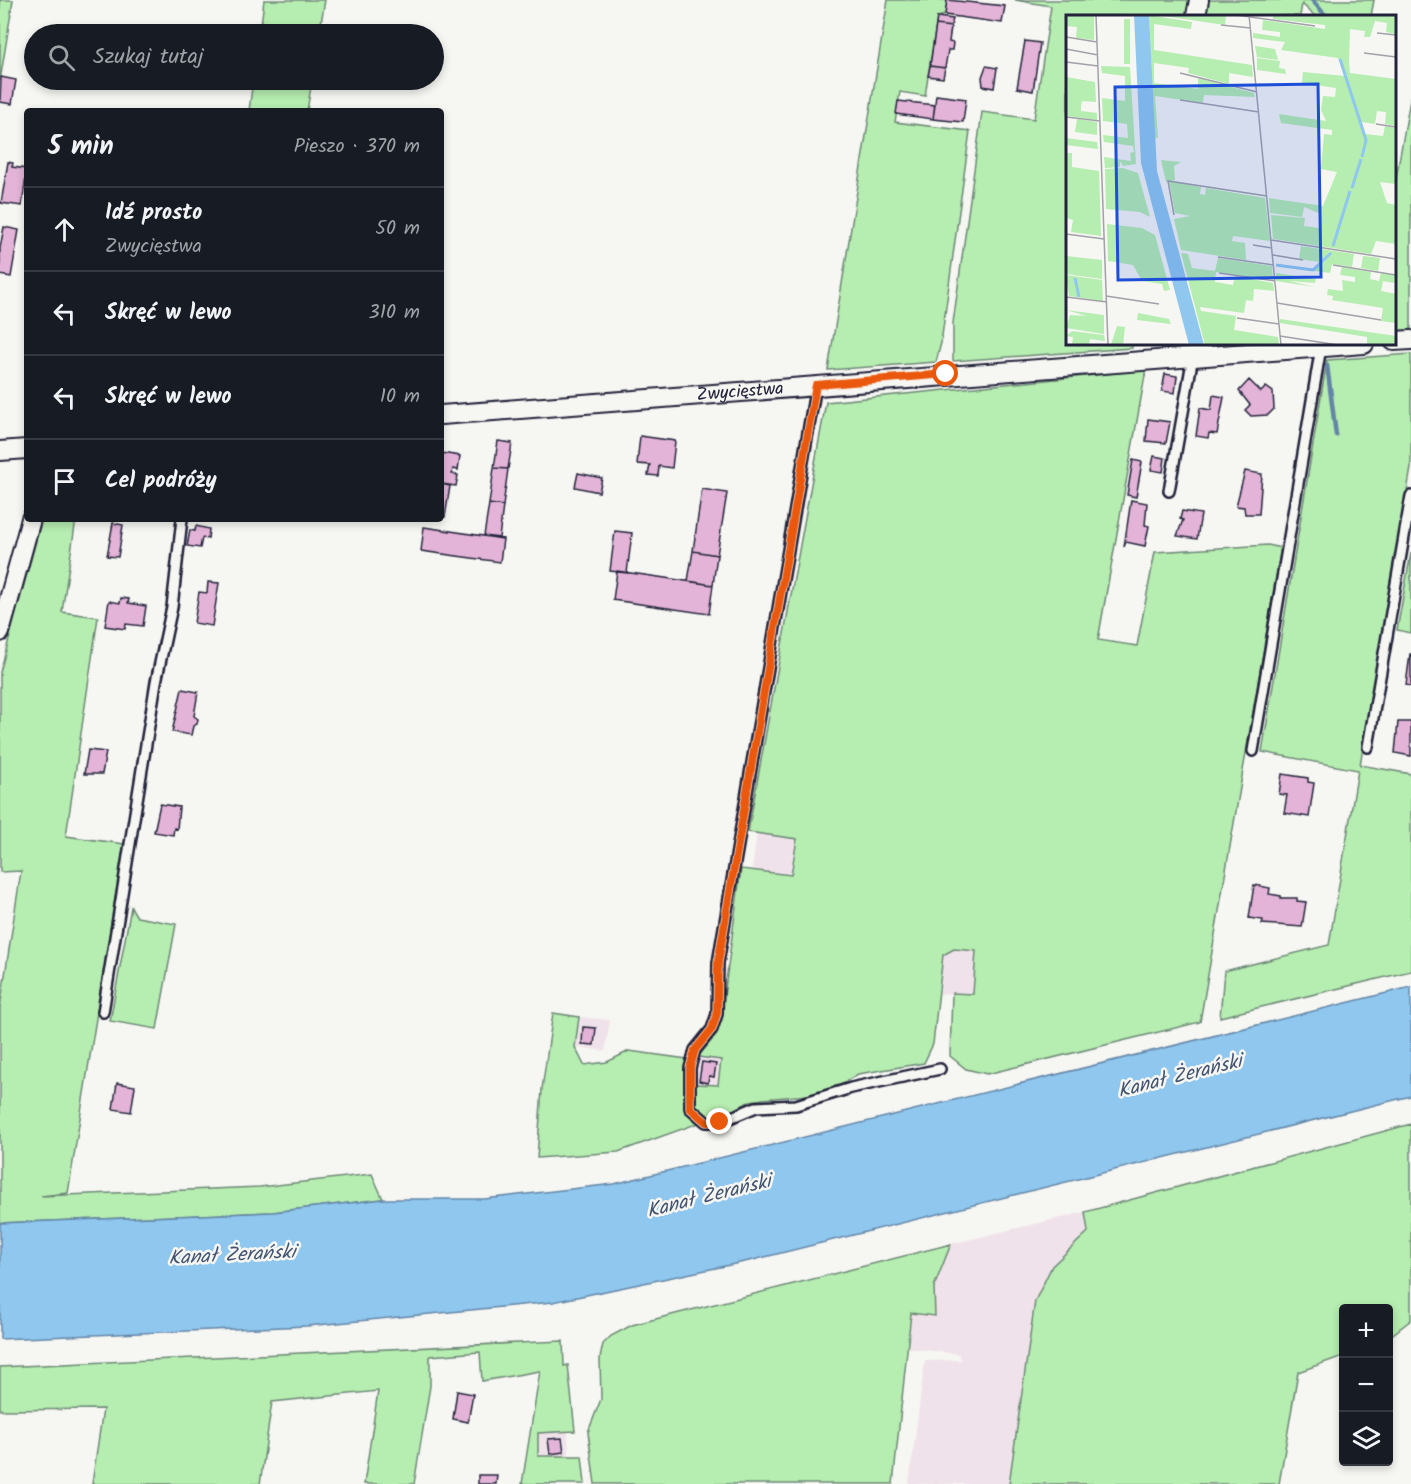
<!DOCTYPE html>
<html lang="pl">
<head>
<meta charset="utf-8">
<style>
	:root { --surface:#171b24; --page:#242831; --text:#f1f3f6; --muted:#9ea1a6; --line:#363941 }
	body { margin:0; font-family:Kalam,sans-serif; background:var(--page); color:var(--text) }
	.controls { position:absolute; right:18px; bottom:18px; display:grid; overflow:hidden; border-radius:6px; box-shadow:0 3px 9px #0003 }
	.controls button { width:54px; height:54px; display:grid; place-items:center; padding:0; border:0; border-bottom:2px solid var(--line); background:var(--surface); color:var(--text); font:30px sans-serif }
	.stop { position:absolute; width:18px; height:18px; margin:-14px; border:4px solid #ea580c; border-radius:50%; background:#fff }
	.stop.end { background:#ea580c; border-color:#fff; box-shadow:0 2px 6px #0008 }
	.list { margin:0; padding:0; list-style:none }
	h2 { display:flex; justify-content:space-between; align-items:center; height:78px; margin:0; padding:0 24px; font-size:26px }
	h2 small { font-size:20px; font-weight:400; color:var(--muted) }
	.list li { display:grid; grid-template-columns:39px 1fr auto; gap:18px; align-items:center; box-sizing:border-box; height:84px; padding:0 24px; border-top:2px solid var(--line) }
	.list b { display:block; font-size:22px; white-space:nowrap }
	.list p { margin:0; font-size:20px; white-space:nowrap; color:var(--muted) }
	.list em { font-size:20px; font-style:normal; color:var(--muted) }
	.icon { flex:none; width:33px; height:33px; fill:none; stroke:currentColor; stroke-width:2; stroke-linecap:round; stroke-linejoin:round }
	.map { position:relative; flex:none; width:1411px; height:1484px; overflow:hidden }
	.search { position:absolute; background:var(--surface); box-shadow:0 3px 9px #0003; left:24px; top:24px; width:420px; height:66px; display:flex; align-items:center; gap:15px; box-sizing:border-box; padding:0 21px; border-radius:33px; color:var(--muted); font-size:22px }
	.panel { position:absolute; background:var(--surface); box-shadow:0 3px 9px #0003; left:24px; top:108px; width:420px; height:414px; border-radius:6px }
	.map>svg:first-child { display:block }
	.built { fill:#f0e2ea }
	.green { fill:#b6edb0; stroke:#6c8876; stroke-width:1.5 }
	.water { fill:#8fc7ee; stroke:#6385a6; stroke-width:1.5 }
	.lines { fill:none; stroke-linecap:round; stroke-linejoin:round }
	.stream { stroke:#6385a6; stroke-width:4.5 }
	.building { fill:#e3b4d7; stroke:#22223b; stroke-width:1.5 }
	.lane-casing { stroke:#22223b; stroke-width:14 }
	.street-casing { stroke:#22223b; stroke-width:22 }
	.lane { stroke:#f6f6f2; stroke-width:9 }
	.street { stroke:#f6f6f2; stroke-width:18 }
	.route { stroke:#ea580c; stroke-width:8 }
	.labels { text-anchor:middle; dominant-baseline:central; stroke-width:5; stroke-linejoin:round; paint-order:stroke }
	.street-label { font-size:18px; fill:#22223b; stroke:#f6f6f2 }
	.water-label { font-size:20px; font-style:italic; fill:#435471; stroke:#f6f6f2 }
	.inset-river { fill:none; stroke:#8fc7ee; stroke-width:3 }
	.inset-road { fill:none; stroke:#a1a1a9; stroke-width:1.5 }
	.view { fill:#1d4ed8; fill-opacity:0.15; stroke:#1d4ed8; stroke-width:3 }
	.inset-edge { fill:none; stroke:#22223b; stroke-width:3 }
</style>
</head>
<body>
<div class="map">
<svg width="1411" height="1484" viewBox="0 0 1411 1484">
	<rect width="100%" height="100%" fill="#f6f6f2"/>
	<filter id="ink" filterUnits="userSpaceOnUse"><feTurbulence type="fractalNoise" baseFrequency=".0167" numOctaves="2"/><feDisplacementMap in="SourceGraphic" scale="12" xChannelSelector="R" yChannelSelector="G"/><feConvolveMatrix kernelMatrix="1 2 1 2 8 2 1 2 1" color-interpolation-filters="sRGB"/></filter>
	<g filter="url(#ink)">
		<path class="built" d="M757,833L797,839L791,876L752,870Z
			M954,949L976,950L973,994H940L943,955Z
			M579,1017L610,1020L605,1051L575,1047Z
			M698,1057L722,1060L718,1085L694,1084Z
			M1085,1212L1088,1232L1035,1301L1009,1484H909L925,1361L962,1360L958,1354L908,1348L911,1313L935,1315L934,1287L951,1244Z
			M568,1431L569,1456L538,1457V1433Z"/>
		<path class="green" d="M0,0H13L0,81Z
			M264,0H325L319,34H260Z
			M888,0H947L945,15L937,17L925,96L900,92L895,122L970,131L941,343L936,362L828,370Z
			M1015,0H1189L1186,16H1068V344H1132V348L953,361V323L982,112L1034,119L1051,6Z
			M1209,0H1374L1371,16H1315L1302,4L1300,16H1206Z
			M253,80H312L307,111H249Z
			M1411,94V330L1395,331V184Z
			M1411,354V468L1360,765L1411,774V971L1220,1017L1224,971L1329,945L1358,770L1262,752L1327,360Z
			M1146,370L1098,640L1137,646L1155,552L1268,545L1281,548L1200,1022L987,1074L966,1069L950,1056L952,993L973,994L976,951L954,949L943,955L933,1044L924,1063L858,1074L833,1089L808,1095L763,1099L750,1101L726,1115L704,1116L694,1103V1084L718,1085L721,1060L698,1057L716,1035L722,1011L741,869L791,875L797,839L748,832L826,402Z
			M42,519H76L62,612L98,617L66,836L124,844L68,1193L41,1196L260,1187L372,1174L383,1199L273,1212L0,1223V1008L21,871L0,872V672Z
			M1411,553V633L1397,630Z
			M131,907L137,917L176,924L157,1029L110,1021Z
			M553,1013L579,1017L575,1047L584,1065L607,1062L629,1051L687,1059L684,1083L686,1108L699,1123L618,1152L537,1158L542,1089Z
			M1411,1124V1320L1389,1337L1388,1308H1344L1343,1356L1298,1372L1279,1484H1009L1035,1301L1052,1266L1088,1232L1085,1212Z
			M951,1244L934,1287L935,1316L911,1313L893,1484H595L588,1432L601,1399L600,1358L603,1344L611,1336L632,1325Z
			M563,1341L564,1366L568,1365L575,1431L538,1433V1456H582L585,1484H522L540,1371L482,1381L480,1352L430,1356V1386L414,1484H364L378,1391L272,1402L260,1484H92L103,1409L0,1410V1367Z"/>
		<path class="water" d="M1411,987V1096L749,1261L553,1302L307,1326L0,1339V1223L273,1212L383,1199H484L614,1184Z"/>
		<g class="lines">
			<path class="stream" d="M1312,0L1326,16
				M1327,365L1336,435"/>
		</g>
		<path class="building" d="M947,0L1005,6L1002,23L945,15Z
			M937,17L953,19L951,27L936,25Z
			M936,25L951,27L949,42L953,43L952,50H948L945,68L930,66Z
			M1025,41L1040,43L1033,91L1017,88Z
			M930,66L945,68L943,78L928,76Z
			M986,66L997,68L994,88L983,86L982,77Z
			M1,77L16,80L12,104L0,102Z
			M936,95L966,99L963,122L933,119Z
			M898,101L935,105L933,119L896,114Z
			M8,162L13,163L12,167L27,169L22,206L1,203Z
			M4,227L19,230L11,277L0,275V248Z
			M1165,374L1177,376L1175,393L1162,391Z
			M1249,380L1261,392L1266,387L1273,392L1274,409L1268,415L1251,416L1245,410L1250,405L1239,391Z
			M1213,395L1224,397L1217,434L1209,433L1208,438L1196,436L1200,408L1211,410Z
			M1148,419L1170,422L1166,443L1146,441Z
			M640,436L675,441L672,468L659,466L658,476L648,475L650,465L637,464Z
			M498,441L512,443L508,469L494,468Z
			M441,453L460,456L458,470L453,469L452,474L458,475L456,486L441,484Z
			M1154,456L1165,458L1163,472L1151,470Z
			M1133,460L1142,462L1136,497L1127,495Z
			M494,468L508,469L503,506L489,504Z
			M1245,471L1262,474L1259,514H1245L1244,507L1236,506Z
			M578,473L602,478L599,492L575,487Z
			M441,484L450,486L445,517H441Z
			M702,489L727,493L717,555L693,551Z
			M1131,500L1147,503L1145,525L1149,526L1145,546L1126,542L1124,547Z
			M489,504L503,506L499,538L484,536Z
			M1182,511L1201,514L1197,539L1177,536L1183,520L1180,519Z
			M113,523L123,525L118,557L107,556Z
			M196,526L209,529L208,539L202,538L200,548L187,546L190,530L195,531Z
			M424,527L503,539L500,562L421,551Z
			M615,531L632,533L627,573L610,571Z
			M693,551L717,555L713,585L688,581Z
			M617,571L713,585L709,614L613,600Z
			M208,582L219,583L212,626L194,623L199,592L207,593Z
			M121,598L129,599L128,603L146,606L143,626L126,624L125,629L105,626L109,601L120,603Z
			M1410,654H1411V686L1406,685Z
			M182,689L198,692L194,716L198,719L197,724L193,726L191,735L172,732Z
			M1398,722H1411V756L1395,753Z
			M88,750L106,752L102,774H84Z
			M1282,774L1308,778V782L1314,783L1309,817L1284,813L1287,795L1279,794Z
			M160,804L179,807L177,829L174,828L173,835L154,832Z
			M1254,885L1270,888L1269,894L1281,896V898H1297V901L1306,902L1302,927L1262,924L1263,920L1249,918Z
			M583,1027L596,1028L594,1045L582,1044Z
			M702,1062L716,1064L714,1077L709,1076L708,1083L699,1081Z
			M117,1083L135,1086L131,1112L113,1109Z
			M457,1391L473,1394L468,1422L453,1419Z
			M562,1438L564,1452L550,1454L548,1439Z
			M478,1475H497L496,1484H478Z"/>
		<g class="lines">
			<g class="lane-casing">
				<path id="lane" d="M816,385L718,963L717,1014L712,1029L695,1050L690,1068V1108L706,1122H720L756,1107L796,1105L851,1088L940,1069
					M1169,491L1193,356
					M1368,747L1411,496
					M1253,751L1321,347
					M103,1012L156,682L172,607L182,519"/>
			</g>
			<g class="street-casing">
				<g id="street">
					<path d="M1196,16L1199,0"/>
					<path d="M1394,341L1411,340"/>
					<path id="s1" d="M441,415L1364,344"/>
					<path d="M0,451L27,449"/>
					<path d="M0,632L31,519"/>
				</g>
			</g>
			<use href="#lane" class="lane"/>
			<use href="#street" class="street"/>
		</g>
	</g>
	<g class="lines" filter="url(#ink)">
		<path class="route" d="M720,1122H706L690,1108V1068L695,1050L712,1029L717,1014L718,963L816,385L946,374"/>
	</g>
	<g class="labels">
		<g class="street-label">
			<text stroke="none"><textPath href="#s1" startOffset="300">Zwycięstwa</textPath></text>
		</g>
		<g class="water-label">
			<text transform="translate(1180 1077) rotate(-14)">Kanał Żerański</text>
			<text transform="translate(709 1197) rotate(-14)">Kanał Żerański</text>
			<text transform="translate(232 1256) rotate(-3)">Kanał Żerański</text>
		</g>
	</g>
	<g transform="translate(1066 15)">
		<rect width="330" height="330" fill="#f6f6f2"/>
		<path d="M0,0H28V25L10,23L11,12L0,11ZM83,0L126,7L125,14L88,9V35L186,50L187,62L163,58V69L122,58L123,53L88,48V68L132,74V63L188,78L189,82L138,80L137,88L89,81L92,122L89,124ZM91,0H160L159,10ZM207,0H330V19L320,17L321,8L309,6L304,22H298L299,16L284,14L283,47L284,58L330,64V111L319,109L320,97L311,96L309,109L296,107L299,119L317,121L319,111L330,113V169L314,167L321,188L330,190V229L310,226L305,239L207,224L205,200L239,203L238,211L253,213L255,199L238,192L236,202L204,198L203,183L257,191L271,157L255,154L258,119L266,120V115L215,108L213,99L260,106L255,95L257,81L269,82L270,73L236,68L237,57L279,61L272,43L215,35L219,27L187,23V18L214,22V17L196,15L197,5L259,14V10L207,4ZM58,4H64V49H58ZM189,31L209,34L212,45L191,42ZM191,43L214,46L213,53L219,54L220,59L191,55ZM35,51L64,52L70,149L57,151L54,146V152L39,153L38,142L65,146L64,138L68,137L67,131L38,127L37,120L62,123L61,109L37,106L36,83L59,86V61L36,58ZM0,62L29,67L30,87L16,86L15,91V96L31,98V105L0,101ZM11,104L31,107V120L9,117ZM0,123L31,127L32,134L0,130ZM0,138H6V152L33,156L35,221L5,217L7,205L0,203ZM95,145L115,147L108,151L109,165L100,167ZM57,153L72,158L84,202L74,197L40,194L39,154ZM103,166L135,172L134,179L139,180L140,173L199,183L204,226L167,221L166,226L179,228L180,245L115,235L108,204L124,201L109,198ZM41,209L76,213L89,220L104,275L98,276L96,269L76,266L67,250L42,246ZM235,231L288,239L286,252L266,249L264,258L209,251L247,255L254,247L233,244ZM115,238L122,239L126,253L149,256L152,243L206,251L207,265L150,257L149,267L167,270L169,261L207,268L208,276L188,274L187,286L180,285L178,298L134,292L135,296L170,301L168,315L212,322L213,330H139ZM0,241L36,245V264L0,259ZM297,241L314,243L312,256L295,253ZM276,252L305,257L304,264L313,266L315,258L329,260L328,268L317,266L315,276L330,279V308L315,306L317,293L266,285L267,281L261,280L262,274L277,276L276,265L289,267V262L274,260ZM210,258L250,264L249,268L223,266L249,272L210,266ZM0,260L36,265L37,286L3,281ZM0,295L38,300V319L0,313L4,300L21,301ZM72,298L103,304L105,309L71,305ZM214,304L330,321V330H301V322L214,308ZM51,311L59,312L57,330H45ZM6,316L38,320L39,326L24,324L23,330H6L7,322L0,321Z" fill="#b6edb0"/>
		<path d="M68,0H83L91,156L138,330H123L75,148Z" fill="#8fc7ee"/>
		<path class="inset-river" d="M274,44L300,125L296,142M286,173L295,144M267,231L284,176M210,250L247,255L265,238M9,263L13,282"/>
		<path class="inset-road" d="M30,0L42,330M170,0L249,11M183,0L215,330M155,10L185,13M311,18L330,20M0,22L31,27M0,34L32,40M298,38L330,42M0,47L32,51M114,58L191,77M114,85L193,97M0,102L34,106M310,109L330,112M108,200L102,166L201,181M0,219L38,224M205,225L330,244M187,230L206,233M207,240L237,245M152,242L207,250M267,250L330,260M153,258L209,266M40,281L93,289M0,282L41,287M211,288L315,305M171,303L213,309M214,321L272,330"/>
		<path class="view" d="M252,69L255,262L52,265L49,72Z"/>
		<rect width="330" height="330" class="inset-edge"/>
	</g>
</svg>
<div class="controls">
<button>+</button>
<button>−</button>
<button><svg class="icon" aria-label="layers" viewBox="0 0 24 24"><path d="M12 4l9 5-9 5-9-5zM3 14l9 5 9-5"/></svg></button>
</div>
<div class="stop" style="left:946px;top:374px"></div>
<div class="stop end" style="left:720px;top:1122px"></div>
<div class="search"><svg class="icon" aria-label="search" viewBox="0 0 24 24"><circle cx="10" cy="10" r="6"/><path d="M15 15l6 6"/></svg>Szukaj tutaj</div>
<section class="panel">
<h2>5 min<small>Pieszo · 370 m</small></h2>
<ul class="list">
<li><svg class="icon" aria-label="ahead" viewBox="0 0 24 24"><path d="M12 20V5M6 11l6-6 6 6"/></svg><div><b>Idź prosto</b><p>Zwycięstwa</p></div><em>50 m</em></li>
<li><svg class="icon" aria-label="left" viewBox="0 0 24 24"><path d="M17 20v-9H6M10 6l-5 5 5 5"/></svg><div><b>Skręć w lewo</b></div><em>310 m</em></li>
<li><svg class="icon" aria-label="left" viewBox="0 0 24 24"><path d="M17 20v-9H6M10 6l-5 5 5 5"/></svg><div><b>Skręć w lewo</b></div><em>10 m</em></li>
<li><svg class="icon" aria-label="arrive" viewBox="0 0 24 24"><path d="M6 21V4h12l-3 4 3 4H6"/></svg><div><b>Cel podróży</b></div></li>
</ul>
</section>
</div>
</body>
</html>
